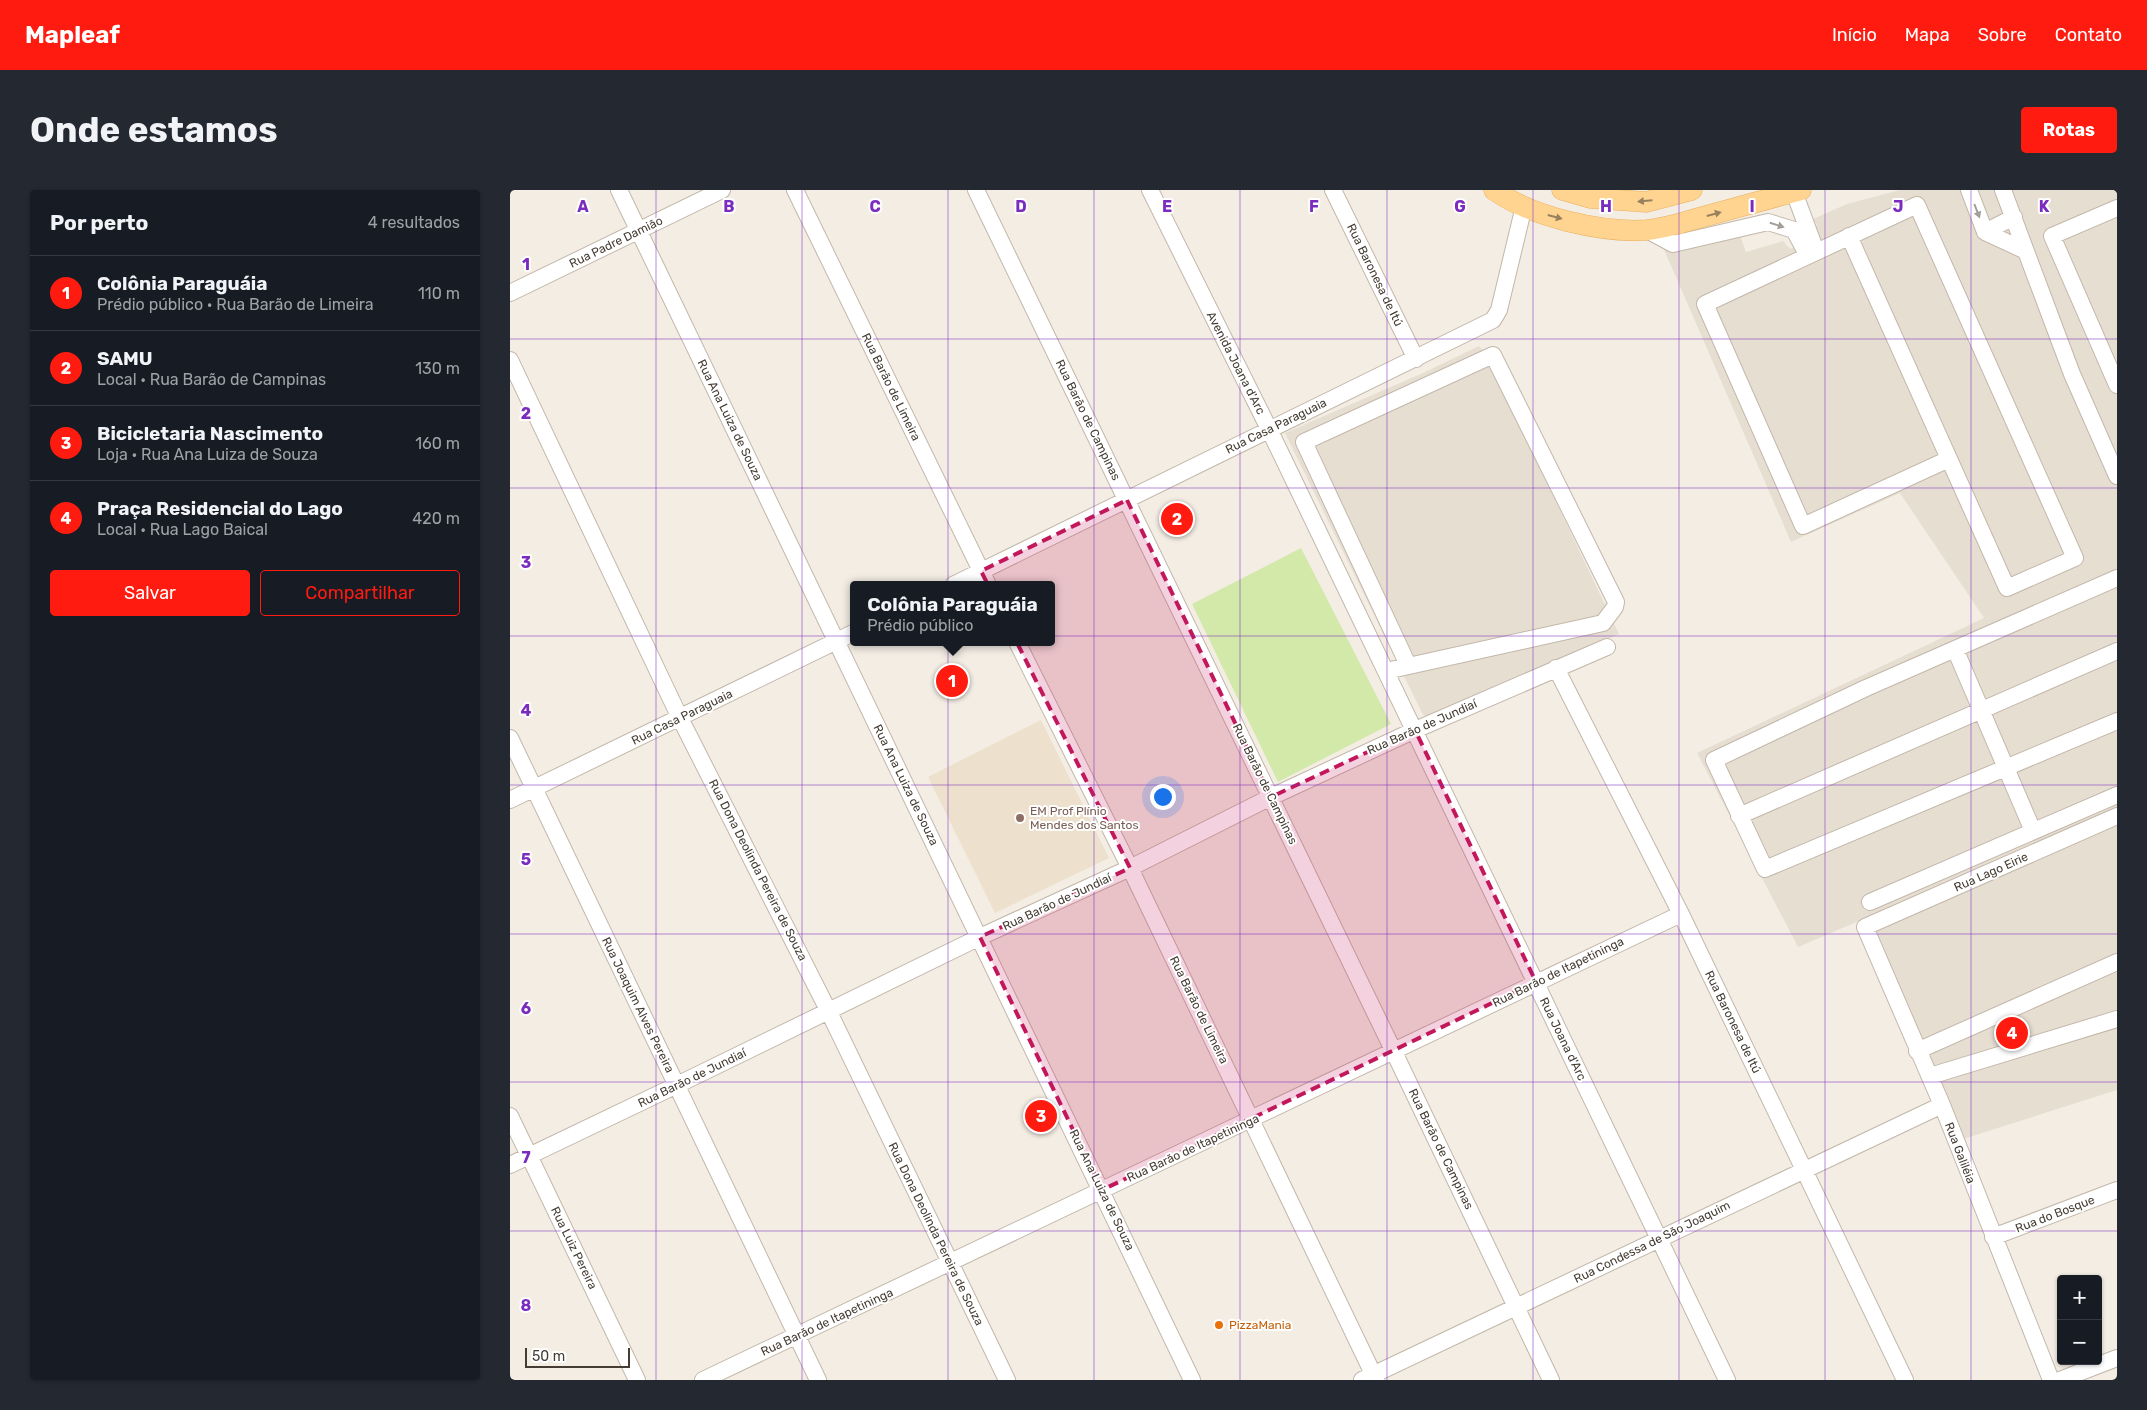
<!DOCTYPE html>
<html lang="pt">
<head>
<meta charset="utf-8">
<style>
	:root { --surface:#171b24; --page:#242831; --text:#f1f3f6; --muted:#9ea1a6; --line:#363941; --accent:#ff1b0f }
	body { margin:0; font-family:Rubik,sans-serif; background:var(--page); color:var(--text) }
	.controls { position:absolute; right:15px; bottom:15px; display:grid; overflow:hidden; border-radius:5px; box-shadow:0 1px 4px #0004 }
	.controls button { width:45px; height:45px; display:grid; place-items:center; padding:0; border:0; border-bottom:1px solid var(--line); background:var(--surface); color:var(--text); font:25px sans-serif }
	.scale { position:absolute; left:15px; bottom:12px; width:105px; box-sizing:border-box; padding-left:5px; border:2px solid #453d34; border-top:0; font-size:14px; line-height:18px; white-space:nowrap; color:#453d34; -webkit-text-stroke:4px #fff; paint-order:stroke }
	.you { position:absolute; left:652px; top:606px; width:18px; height:18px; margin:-12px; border:4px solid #fff; border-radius:50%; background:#1a73e8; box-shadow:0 0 0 8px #1a73e833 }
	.badge { display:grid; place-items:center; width:32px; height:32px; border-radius:50%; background:var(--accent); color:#fff; font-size:16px; font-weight:700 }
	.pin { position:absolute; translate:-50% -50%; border:2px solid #fff; box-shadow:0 1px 5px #0006 }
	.popup { position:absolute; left:340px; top:391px; width:205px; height:65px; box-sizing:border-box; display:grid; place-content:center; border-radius:5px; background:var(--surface); filter:drop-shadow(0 1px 4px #0005); font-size:16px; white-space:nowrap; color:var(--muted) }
	.popup b { font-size:19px; color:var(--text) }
	.popup::after { content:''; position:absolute; left:50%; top:100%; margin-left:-10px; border:10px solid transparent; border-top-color:var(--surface) }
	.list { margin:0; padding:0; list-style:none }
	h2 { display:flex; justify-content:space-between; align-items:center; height:65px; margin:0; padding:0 20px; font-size:21px }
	h2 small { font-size:16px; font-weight:400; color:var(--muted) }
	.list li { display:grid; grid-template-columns:32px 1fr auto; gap:15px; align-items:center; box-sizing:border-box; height:75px; padding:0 20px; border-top:1px solid var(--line) }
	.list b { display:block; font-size:19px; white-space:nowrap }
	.list p { margin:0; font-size:16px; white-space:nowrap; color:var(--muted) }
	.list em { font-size:16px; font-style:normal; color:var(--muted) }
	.actions { display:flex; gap:10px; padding:15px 20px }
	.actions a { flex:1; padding:11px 0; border:1px solid var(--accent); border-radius:5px; text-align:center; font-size:18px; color:var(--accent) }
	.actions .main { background:var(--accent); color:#fff }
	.map { position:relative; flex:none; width:1607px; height:1190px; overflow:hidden; border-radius:5px }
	header { display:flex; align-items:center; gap:30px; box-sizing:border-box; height:70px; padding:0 25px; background:var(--accent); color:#fff }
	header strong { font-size:24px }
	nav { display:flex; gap:28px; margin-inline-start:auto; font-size:18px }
	.intro { display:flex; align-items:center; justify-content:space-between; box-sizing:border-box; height:120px; padding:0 30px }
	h1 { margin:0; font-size:35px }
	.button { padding:12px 22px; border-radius:5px; background:var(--accent); color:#fff; font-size:18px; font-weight:700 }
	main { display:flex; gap:30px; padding:0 30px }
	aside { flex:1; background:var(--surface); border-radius:5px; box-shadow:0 1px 4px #0004 }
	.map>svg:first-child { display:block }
	.residential { fill:#e7ded2 }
	.education { fill:#ede1cd }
	.green { fill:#d3e9aa }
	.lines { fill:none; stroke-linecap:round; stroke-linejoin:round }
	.minor-casing { stroke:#c2b7a9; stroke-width:18 }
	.major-casing { stroke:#e9b05c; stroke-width:21 }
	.minor { stroke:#fff; stroke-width:16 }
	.major { stroke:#ffd491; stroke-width:20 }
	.oneway { fill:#99815e }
	.oneway2 { fill:#a29e9a }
	.marked { fill:#c2185b; fill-opacity:0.2; stroke:#c2185b; stroke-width:4; stroke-dasharray:10 6; stroke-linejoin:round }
	.grid { fill:none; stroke:#7b2cbf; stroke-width:1; stroke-opacity:0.55 }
	.education-dot { fill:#8d6e63; stroke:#fff; stroke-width:2 }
	.food-dot { fill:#e8710a; stroke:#fff; stroke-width:2 }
	.labels { text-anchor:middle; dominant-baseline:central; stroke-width:4; stroke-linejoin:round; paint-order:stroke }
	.street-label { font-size:12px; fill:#453d34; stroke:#fff }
	.education-label { font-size:12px; fill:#785e54; stroke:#fff; text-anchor:start }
	.food-label { font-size:12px; fill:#c56008; stroke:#fff; text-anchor:start }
	.grid-label { font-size:16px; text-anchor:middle; font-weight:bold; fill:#7b2cbf; stroke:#fff; stroke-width:4; stroke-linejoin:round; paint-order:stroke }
</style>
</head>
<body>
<header>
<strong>Mapleaf</strong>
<nav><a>Início</a><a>Mapa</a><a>Sobre</a><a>Contato</a></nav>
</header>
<div class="intro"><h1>Onde estamos</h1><a class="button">Rotas</a></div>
<main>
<aside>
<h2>Por perto<small>4 resultados</small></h2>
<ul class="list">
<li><span class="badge">1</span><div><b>Colônia Paraguáia</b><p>Prédio público · Rua Barão de Limeira</p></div><em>110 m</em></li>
<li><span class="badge">2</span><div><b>SAMU</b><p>Local · Rua Barão de Campinas</p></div><em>130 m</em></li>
<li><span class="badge">3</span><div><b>Bicicletaria Nascimento</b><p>Loja · Rua Ana Luiza de Souza</p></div><em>160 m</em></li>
<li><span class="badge">4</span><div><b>Praça Residencial do Lago</b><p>Local · Rua Lago Baical</p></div><em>420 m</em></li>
</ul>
<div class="actions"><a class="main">Salvar</a><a>Compartilhar</a></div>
</aside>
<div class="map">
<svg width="1607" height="1190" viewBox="0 0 1607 1190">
	<rect width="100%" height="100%" fill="#f3ede4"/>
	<path class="residential" d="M1390,0H1607V620L1288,757L1187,563L1474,428L1390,303L1281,352L1152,55L1230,46L1236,62L1273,51L1280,59L1301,49L1303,38L1307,35L1303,29L1337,14Z
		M969,156L974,161L1109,444L1050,471L920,527L913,525L775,243L913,183Z
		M1607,630V900L1450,950L1362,739Z"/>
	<path class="education" d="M531,530L599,668L485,723L418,587Z"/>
	<path class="green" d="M791,358L881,534L768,592L682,414Z"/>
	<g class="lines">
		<g class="minor-casing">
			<path id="minor" d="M109,0L682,1190
				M285,0L478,395
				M466,0L884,862L1041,1190
				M640,0L759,239L1217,1190
				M823,0L906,169
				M1459,0L1475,42L1516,61
				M1493,0L1562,184L1607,286
				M1284,2L1306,61
				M1607,18L1542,46L1607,195
				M1137,40L1163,54L1258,32L1284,40L1298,66
				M1475,42L1504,27
				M1339,46L1497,398L1565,368L1407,15L1195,114L1293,336L1439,269
				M0,103L212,0
				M0,170L170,528L319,822L497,1190
				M1607,388L1356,498L1204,570L1255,679L1607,531
				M443,395L983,130L989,120L1014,16
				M507,452L620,678L866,1190
				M1445,459L1523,641
				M1046,478L1171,724L1395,1190
				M876,481L1093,433L1105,417L1106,412L983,165L794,252L898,475
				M0,548L308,1190
				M0,610L343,443
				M1229,626L1607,461
				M1360,712L1607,605
				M1407,861L1607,772
				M1420,886L1607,829
				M0,926L127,1190
				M0,975L167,895L470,747L620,678L761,607L905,540L1097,457
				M1483,1047L1607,1000
				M193,1190L1171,724
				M852,1190L1432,915
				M1541,1190L1432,915L1355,737L1607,626
				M1550,1190L1607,1168"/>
		</g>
		<g class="major-casing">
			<path id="major" d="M984,0C1022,27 1091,43 1137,40C1157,38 1177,31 1196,26C1228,17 1259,9 1291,0
				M1052,0L1080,8L1136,12L1182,0"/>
		</g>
		<use href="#minor" class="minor"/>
		<use href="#major" class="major"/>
	</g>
	<defs><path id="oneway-solid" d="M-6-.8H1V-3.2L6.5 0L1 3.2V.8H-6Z" transform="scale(1.25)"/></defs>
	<g class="oneway">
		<use href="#oneway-solid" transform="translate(1135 11) rotate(175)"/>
		<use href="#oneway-solid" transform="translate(1204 24) rotate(-15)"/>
		<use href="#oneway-solid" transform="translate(1045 27) rotate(15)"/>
	</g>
	<g class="oneway2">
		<use href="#oneway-solid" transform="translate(1467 21) rotate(69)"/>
		<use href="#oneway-solid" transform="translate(1267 35) rotate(17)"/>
	</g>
	<path class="marked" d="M617,310L761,607L905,540L1026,792L592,1000L470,747L620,678L471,381Z"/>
	<path class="grid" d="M146,0V1190M292,0V1190M438,0V1190M584,0V1190M730,0V1190M877,0V1190M1023,0V1190M1169,0V1190M1315,0V1190M1461,0V1190M0,149H1607M0,298H1607M0,446H1607M0,595H1607M0,744H1607M0,892H1607M0,1041H1607"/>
	<circle class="education-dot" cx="510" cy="628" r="5"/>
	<circle class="food-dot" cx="709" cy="1135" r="5"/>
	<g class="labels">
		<g class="street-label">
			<text transform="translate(106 52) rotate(-26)">Rua Padre Damião</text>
			<text transform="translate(865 85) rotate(64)">Rua Baronesa de Itú</text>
			<text transform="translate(726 173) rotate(63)">Avenida Joana d'Arc</text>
			<text transform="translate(381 197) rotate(64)">Rua Barão de Limeira</text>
			<text transform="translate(220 230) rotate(64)">Rua Ana Luiza de Souza</text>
			<text transform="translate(578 230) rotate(64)">Rua Barão de Campinas</text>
			<text transform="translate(766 236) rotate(-26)">Rua Casa Paraguaia</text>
			<text transform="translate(172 527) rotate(-26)">Rua Casa Paraguaia</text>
			<text transform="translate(912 537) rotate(-24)">Rua Barão de Jundiaí</text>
			<text transform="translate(755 594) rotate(64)">Rua Barão de Campinas</text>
			<text transform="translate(396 595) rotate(64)">Rua Ana Luiza de Souza</text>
			<text transform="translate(248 680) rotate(63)">Rua Dona Deolinda Pereira de Souza</text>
			<text transform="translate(1481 682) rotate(-24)">Rua Lago Eirie</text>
			<text transform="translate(547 712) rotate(-25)">Rua Barão de Jundiaí</text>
			<text transform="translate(1048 782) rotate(-26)">Rua Barão de Itapetininga</text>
			<text transform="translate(128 815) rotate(64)">Rua Joaquim Alves Pereira</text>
			<text transform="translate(689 820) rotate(64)">Rua Barão de Limeira</text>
			<text transform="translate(1223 832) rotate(64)">Rua Baronesa de Itú</text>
			<text transform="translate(1053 849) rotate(64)">Rua Joana d'Arc</text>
			<text transform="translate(182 888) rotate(-26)">Rua Barão de Jundiaí</text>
			<text transform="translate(683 958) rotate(-25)">Rua Barão de Itapetininga</text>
			<text transform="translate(931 959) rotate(64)">Rua Barão de Campinas</text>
			<text transform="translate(1450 963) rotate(69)">Rua Galiléia</text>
			<text transform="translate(592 1000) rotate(64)">Rua Ana Luiza de Souza</text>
			<text transform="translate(1545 1024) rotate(-21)">Rua do Bosque</text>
			<text transform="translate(426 1044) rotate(64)">Rua Dona Deolinda Pereira de Souza</text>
			<text transform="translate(1142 1052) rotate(-26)">Rua Condessa de São Joaquim</text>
			<text transform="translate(64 1058) rotate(64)">Rua Luiz Pereira</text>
			<text transform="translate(317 1132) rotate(-25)">Rua Barão de Itapetininga</text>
		</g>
		<g class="education-label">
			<text x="520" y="621">EM Prof Plínio<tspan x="520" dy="14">Mendes dos Santos</tspan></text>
		</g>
		<g class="food-label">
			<text x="719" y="1135">PizzaMania</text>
		</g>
	</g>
	<g class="grid-label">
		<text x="73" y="22">A</text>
		<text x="219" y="22">B</text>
		<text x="365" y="22">C</text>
		<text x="511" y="22">D</text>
		<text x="657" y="22">E</text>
		<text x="804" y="22">F</text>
		<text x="950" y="22">G</text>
		<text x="1096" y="22">H</text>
		<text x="1242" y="22">I</text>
		<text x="1388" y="22">J</text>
		<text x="1534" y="22">K</text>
		<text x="16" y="80">1</text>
		<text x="16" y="229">2</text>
		<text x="16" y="378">3</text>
		<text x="16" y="526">4</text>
		<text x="16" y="675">5</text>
		<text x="16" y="824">6</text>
		<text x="16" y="973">7</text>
		<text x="16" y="1121">8</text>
	</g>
</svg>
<div class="controls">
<button>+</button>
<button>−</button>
</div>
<div class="scale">50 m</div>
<div class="you"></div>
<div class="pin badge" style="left:442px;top:491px">1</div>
<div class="popup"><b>Colônia Paraguáia</b>Prédio público</div>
<div class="pin badge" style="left:667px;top:329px">2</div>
<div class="pin badge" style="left:531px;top:926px">3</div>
<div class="pin badge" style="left:1502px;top:843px">4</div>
</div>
</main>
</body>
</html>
